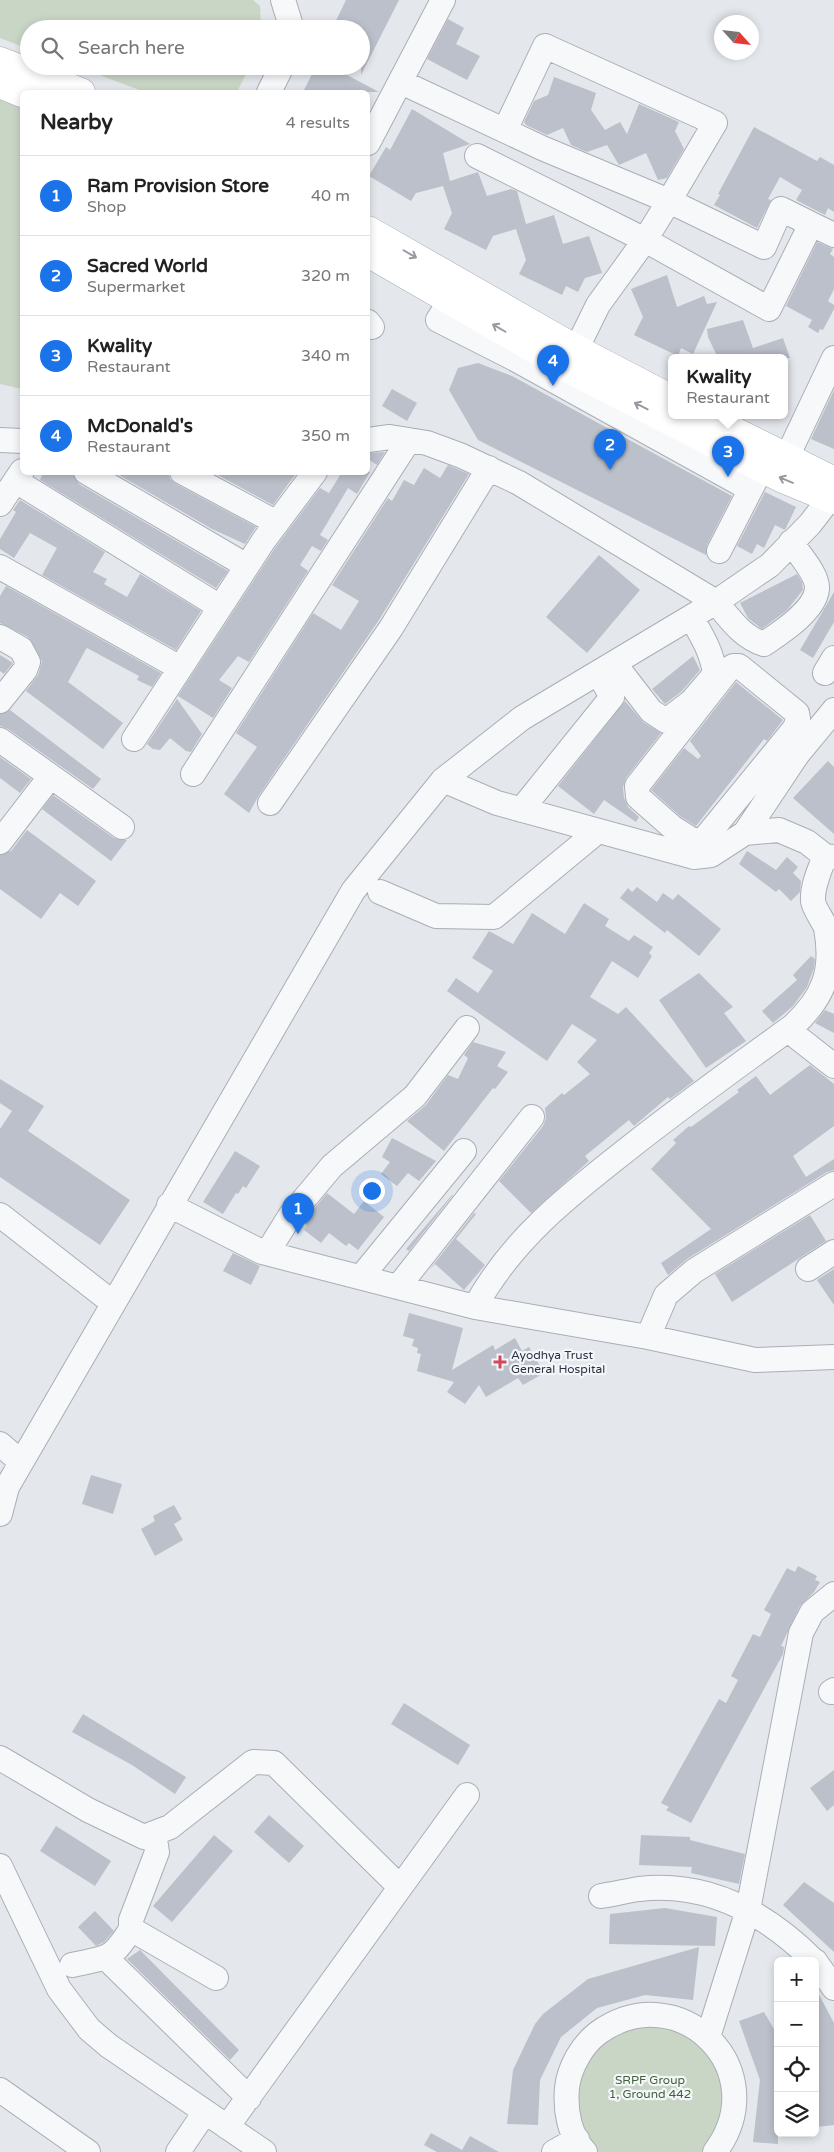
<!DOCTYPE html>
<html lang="en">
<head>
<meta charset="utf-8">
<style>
	:root { --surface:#fff; --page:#f6f6f6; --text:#222; --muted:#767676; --line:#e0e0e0; --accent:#1a73e8 }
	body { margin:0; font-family:"Varela Round",sans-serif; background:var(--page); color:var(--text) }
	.controls { position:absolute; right:15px; bottom:15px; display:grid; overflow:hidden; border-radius:8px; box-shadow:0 2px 8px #0003 }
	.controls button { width:45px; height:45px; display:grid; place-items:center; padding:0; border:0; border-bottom:1px solid var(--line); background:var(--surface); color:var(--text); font:25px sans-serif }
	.compass { position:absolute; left:714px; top:15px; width:45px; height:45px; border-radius:50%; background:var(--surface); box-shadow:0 2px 8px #0003; rotate:117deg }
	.you { position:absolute; left:371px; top:1190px; width:18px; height:18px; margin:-12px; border:4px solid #fff; border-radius:50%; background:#1a73e8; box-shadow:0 0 0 8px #1a73e833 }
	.badge { display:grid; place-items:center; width:32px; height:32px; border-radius:50%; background:var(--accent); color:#fff; font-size:16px; font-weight:700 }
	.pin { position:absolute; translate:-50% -41px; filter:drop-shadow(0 1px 2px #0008) }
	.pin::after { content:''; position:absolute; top:26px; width:18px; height:15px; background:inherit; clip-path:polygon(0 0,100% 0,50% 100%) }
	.popup { position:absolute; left:668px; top:354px; width:120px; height:65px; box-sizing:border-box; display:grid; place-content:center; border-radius:8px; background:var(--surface); filter:drop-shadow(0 1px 4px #0005); font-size:16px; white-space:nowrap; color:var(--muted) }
	.popup b { font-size:19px; color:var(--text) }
	.popup::after { content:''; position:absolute; left:50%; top:100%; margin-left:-10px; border:10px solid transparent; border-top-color:var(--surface) }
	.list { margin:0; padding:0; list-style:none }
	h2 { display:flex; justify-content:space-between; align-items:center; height:65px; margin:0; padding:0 20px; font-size:21px }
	h2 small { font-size:16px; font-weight:400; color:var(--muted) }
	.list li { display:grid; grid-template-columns:32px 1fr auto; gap:15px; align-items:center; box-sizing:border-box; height:80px; padding:0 20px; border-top:1px solid var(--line) }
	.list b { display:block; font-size:19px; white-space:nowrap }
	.list p { margin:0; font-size:16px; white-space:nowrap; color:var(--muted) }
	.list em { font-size:16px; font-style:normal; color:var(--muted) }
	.icon { flex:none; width:28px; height:28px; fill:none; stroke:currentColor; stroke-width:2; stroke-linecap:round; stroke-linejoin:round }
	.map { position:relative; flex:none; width:834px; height:2152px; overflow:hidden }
	.search { position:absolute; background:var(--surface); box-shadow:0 2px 8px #0003; left:20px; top:20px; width:350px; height:55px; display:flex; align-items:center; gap:12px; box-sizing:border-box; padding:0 18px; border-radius:28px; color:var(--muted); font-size:19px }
	.panel { position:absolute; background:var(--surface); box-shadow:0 2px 8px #0003; left:20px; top:90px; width:350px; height:385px; border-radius:8px }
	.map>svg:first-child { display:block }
	.green { fill:#c9d6c5 }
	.building { fill:#bbc0ca }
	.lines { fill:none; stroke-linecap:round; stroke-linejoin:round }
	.minor-casing { stroke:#a9aeb7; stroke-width:26 }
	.major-casing { stroke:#a3abb8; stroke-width:29 }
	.minor { stroke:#f7f8fa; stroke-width:24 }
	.major { stroke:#fff; stroke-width:28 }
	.oneway { stroke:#959aa2 }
	.poi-dot { fill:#d1495b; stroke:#f4f6f9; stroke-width:2 }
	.labels { text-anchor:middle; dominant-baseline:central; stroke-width:4.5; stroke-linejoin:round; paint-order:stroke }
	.poi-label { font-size:12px; fill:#2b3445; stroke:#f4f6f9; text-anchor:start }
	.park-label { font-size:12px; fill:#3f6138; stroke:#f4f6f9 }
</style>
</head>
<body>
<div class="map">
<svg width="834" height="2152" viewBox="0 0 834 2152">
	<rect width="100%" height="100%" fill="#e4e7ec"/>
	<path class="green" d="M0,0H253L260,6L261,29H29V49L0,38Z
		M75,66H250L237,92H145Z
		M0,92L22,101V389L0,384Z
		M657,2021L698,2037L723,2073L726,2116L706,2152H595L578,2125L575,2082L583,2061L614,2030Z"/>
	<path class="building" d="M346,0H399L361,75V29H332Z
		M448,19L464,28L456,44L480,56L467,80L427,59Z
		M316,66H330L379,92H303Z
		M554,77L596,93L591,110L605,130L620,122L627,134L639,104L679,122L675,131L684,149L667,178L658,180L646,153L619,165L607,145L587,152L571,145L563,128L547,135L526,125L524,122L534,101L548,95Z
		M412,109L470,144L443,153L450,181L478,172L487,196L511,189L517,191L526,224L554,215L563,244L589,236L602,273L585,278L578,292L566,286L562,295L519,274L526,260L516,229L493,236L486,250L444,229L452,213L443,186L416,193L411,201L369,176L386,147L390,150Z
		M754,127L817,161L820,157L834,165V212L828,208L825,215L796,200L802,190L780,177L768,199L771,200L757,228L714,205L720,195L718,194Z
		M817,242L833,249L830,254L834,257V289L828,301L834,305V309L823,330L820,329L818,333L808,327L812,320L786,306Z
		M667,275L677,307L704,296L707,304L717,302L693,354L681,348L678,356L634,335L643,317L631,289Z
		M743,320L753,348L783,338L790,358H718L708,337L707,329Z
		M478,363L512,376L732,496L707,545L706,555L478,440L449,390L458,368Z
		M392,389L417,403L407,421L382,406Z
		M834,390V449L811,439Z
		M385,452L377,465L368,459V453Z
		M448,465L469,474L379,620L259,795L249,813L224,794L257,747L236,733L313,613L341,630L359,601L332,585L388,498L392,501L404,480L414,485L424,468L440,478Z
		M43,472H72L79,484L228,571L216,588L40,480Z
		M114,472H168L170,479L176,484L256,527L245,544L212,529Z
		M212,472H297L273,505Z
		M342,472H370L357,494L348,488L320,535L328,540L321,551L312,546L300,565L308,571L249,662L238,656L219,680L232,688L213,718L178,696L275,548L320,488L329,493Z
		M765,492L796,507L785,530L775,525L764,548L757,544L752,554L737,546Z
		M20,500L105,552L93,572L107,579L104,584L127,597L140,574L201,611L176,650L42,575L57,548L30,533L14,558L0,549V539L16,512L13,510Z
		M599,555L640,590L587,653L546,617Z
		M797,574L802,582L803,590L787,610L762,629L748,618L740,603Z
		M6,586L161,673L152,687L137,680L139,676L87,648L86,649L68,682L123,723L103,749L26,691L38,675L42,661L28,637L0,623V596Z
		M834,592V622L813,658L800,650Z
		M0,655L13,663L4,674L0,671Z
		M693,656L700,670L682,691L665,704L652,689Z
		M736,682L783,720L767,741L764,739L696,826L680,816L651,790L684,748L698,759L701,756L690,741Z
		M177,699L202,734L191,752L186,751L170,738L160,750L153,749L147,744Z
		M625,701L643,722L661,733L626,778L623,787L624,798L628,807L639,817L636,822L604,800L594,814L558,786Z
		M10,710L101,779L93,789L8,729L0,726V714Z
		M0,757L31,779L20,793L0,778Z
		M828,761L834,767V834L793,798Z
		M53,795L114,838L127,840L111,861L42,809Z
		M27,830L96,881L78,906L60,893L41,919L0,889V855L11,851Z
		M747,851L776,870L787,857L798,867L793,873L801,881L800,892L791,901L779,889L776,892L739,864Z
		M637,887L657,902L663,893L673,900L678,894L721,929L699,956L667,930L665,933L620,898L628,888L632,892Z
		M584,903L609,919L605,926L629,941L634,935L653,947L649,953L652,956L638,978L612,961L590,997L618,1014L626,1007L694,1081L670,1099L668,1097L634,1126L629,1120L585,1156L589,1161L531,1213L499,1181L543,1126L546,1118L545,1108L562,1093L564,1095L590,1074L577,1062L597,1040L572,1024L547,1061L447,991L456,978L478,993L493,971L472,958L489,931L513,944L532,913L565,934Z
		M811,956L815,959L814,968L807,987L793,1006L773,1023L762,1011L797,980L793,975Z
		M699,973L733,1007L724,1013L746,1041L706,1068L659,1000Z
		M825,1010L834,1014V1033L815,1023Z
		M473,1042L506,1052L497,1066L508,1072L495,1089L493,1088L444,1151L407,1121L426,1105L448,1075L458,1079L468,1058L464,1055Z
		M810,1065L834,1084V1126L793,1156L806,1177L834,1159V1170L827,1172L687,1259L668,1275L661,1263L711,1229L651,1169L676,1143L673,1140L689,1126L691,1127L739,1092L737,1090L756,1076L770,1095Z
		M0,1079L44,1106L28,1131L130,1200L100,1245L0,1177V1129L12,1111L0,1103Z
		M392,1138L436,1161L419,1181L408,1173L397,1186L381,1174L390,1162L382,1157Z
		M235,1151L260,1166L246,1188L243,1186L238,1194L236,1193L223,1214L203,1202Z
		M327,1193L354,1214L364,1201L384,1217L358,1250L349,1243L346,1246L329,1233L321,1243L304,1230L307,1225L303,1222Z
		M452,1195H453L409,1251L406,1249Z
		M474,1213L476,1214L456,1239L485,1265L464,1290L435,1264L430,1269Z
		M810,1215L826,1241L732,1302L715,1274Z
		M233,1253L260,1266L251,1285L223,1271Z
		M834,1269V1305L817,1280Z
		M409,1313L463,1328L452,1370L493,1345L495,1350L515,1338L522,1351L529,1347L544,1373L523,1385L518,1378L486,1397L479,1385L465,1404L447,1392L454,1382L417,1371L421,1354L417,1353L418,1348L412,1346L414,1339L403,1336Z
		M91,1475L122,1484L113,1514L82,1504Z
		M174,1505L182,1519L174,1524L183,1540L155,1556L141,1529L155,1521L153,1516Z
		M798,1566L817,1576L815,1580L820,1582L814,1592L800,1606L781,1646L784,1647L783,1654L691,1823L666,1810L669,1807L661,1803L719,1699L726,1703L738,1680L731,1676L753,1634L760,1637L771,1614L764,1610L787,1568L795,1572Z
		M404,1703L470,1745L458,1765L391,1724Z
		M83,1714L186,1777L175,1794L132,1765L72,1732Z
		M834,1770V1805L827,1811L810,1788Z
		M269,1815L304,1846L289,1863L254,1832Z
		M56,1826L111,1861L95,1886L40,1851Z
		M214,1835L233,1851L172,1922L153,1906Z
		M641,1835L690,1837V1840L745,1854L739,1884L691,1873L692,1867L639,1865Z
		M804,1882L834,1903V1952L783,1905Z
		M665,1908L717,1917L715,1946L609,1944L610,1914Z
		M95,1911L114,1931L104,1942L96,1946L78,1927Z
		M699,1947L693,2000L645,1995L597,2008L561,2037L540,2080L538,2125L507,2124L513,2070L535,2024L543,2014L588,1979Z
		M140,1950L239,2050L230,2060L127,1959Z
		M815,1987L834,2023V2125L816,2127Z
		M764,2012L778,2036V2144L753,2142L760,2080L739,2021Z
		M431,2133L462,2150L470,2136L499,2152H437L424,2145Z"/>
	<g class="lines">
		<g class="minor-casing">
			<path id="minor" d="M283,0L292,29
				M401,82L542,148L669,201L645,240L598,305L569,364
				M269,92L282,66
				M505,130L545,46L715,123L669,201L764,247L781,209L811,224
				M368,143L443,0
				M477,156L645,240L769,309L811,224L834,235
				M450,301L438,320L515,359L750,489
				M368,322L372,327
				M0,440L22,441
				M368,440L390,437L427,443L462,456L519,483L716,602C730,619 742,637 764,644C780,633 815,611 817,589C818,574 799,555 791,542
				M786,459L834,358
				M86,472L247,566
				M182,472L277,523
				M16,481L220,607
				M0,504L22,471
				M719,551L758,475
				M0,567L180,668
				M0,637L21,649L28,662L25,670L0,701
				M614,663L651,711L666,721L692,701L715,674C712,652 702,636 691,617
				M825,673L834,658
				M134,739L264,540L315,472
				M0,740L122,827
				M193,774L409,440
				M443,780L497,803L694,857L711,855L745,833L779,830L807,842L825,856L834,857
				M270,803L391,628L489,468
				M521,810L612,697L598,673
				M745,833L797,755L834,710
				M0,842L50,777
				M694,857L705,838L795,728L798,719L797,713L739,666H733L728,670L637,786L638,797L672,827L694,841L705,838
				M380,892L436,916L494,917L598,831
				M788,1030L834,1066
				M169,1205L262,1252L475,1307L648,1337L755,1360L834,1357
				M0,1215L113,1303
				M267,1253L290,1216L332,1166L415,1096L467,1028
				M808,1269L834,1252
				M361,1277L464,1151
				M398,1287L532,1117
				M475,1307C512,1239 569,1195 629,1148C682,1106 738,1066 793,1026C824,997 834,971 826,928C823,920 814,909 813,901C812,886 820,869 825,856
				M648,1337L666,1295L694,1271L834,1184
				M0,1444L21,1462
				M0,1514L7,1487L353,891L443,780L522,718L716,602L770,565L810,524L834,493
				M831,1692L834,1690
				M0,1758L88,1810L144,1837L170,1827L253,1762L274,1763L400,1887
				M154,1833L157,1852L131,1920V1929L216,1978
				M0,1866L59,1989L89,2029L109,2046L264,2152
				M601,1896C614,1894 626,1891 639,1889C709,1881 767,1914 814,1961
				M106,1958L249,2098
				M815,1961L834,1988
				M72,1965C108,1957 111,1961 131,1929
				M708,2037L748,1910L801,1633L812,1612L834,1594
				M0,2090L88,2152
				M227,2127L467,1795
				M178,2152L205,2112
				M554,2152L577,2139
				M585,2152C569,2135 565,2110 567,2088C569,2068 582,2045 598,2033C680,1974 776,2071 715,2152"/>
		</g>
		<g class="major-casing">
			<path id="major" d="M0,61L81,92
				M0,84L22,93
				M368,230L576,349L672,399
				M368,253L567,368L781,478L834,500
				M704,416L830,479"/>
		</g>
		<use href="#minor" class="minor"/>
		<use href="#major" class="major"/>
	</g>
	<defs><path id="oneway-shaft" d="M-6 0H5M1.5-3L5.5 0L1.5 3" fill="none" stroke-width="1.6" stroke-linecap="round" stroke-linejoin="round" transform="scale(1.25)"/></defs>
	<g class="oneway">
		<use href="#oneway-shaft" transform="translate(410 254) rotate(30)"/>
		<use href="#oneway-shaft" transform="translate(499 328) rotate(-150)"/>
		<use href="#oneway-shaft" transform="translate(641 406) rotate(-153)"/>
		<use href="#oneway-shaft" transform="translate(786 480) rotate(-157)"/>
	</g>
	<path class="poi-dot" d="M497.5 1354.5h5v5h5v5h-5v5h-5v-5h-5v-5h5z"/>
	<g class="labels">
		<g class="poi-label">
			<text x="511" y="1355">Ayodhya Trust<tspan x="511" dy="14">General Hospital</tspan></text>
		</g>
		<g class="park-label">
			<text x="650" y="2080">SRPF Group<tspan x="650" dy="14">1, Ground 442</tspan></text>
		</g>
	</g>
</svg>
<div class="controls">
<button>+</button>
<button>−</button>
<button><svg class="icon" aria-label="locate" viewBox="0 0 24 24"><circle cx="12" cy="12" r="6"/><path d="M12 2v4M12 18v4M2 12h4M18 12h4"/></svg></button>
<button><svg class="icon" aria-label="layers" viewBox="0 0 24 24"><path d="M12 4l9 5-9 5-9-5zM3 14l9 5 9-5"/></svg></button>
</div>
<svg class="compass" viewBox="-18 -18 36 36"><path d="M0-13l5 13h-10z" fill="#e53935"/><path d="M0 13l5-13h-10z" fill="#767676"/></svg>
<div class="you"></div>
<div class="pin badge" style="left:298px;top:1234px">1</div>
<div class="pin badge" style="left:610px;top:470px">2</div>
<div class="pin badge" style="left:728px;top:477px">3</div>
<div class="popup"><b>Kwality</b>Restaurant</div>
<div class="pin badge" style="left:553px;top:386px">4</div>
<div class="search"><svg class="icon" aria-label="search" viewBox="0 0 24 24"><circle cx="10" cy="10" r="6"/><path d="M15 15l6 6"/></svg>Search here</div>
<section class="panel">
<h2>Nearby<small>4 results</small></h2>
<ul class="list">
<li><span class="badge">1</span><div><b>Ram Provision Store</b><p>Shop</p></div><em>40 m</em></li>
<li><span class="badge">2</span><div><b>Sacred World</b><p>Supermarket</p></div><em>320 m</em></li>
<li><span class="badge">3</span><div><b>Kwality</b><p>Restaurant</p></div><em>340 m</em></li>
<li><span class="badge">4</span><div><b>McDonald's</b><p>Restaurant</p></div><em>350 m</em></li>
</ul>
</section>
</div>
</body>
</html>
